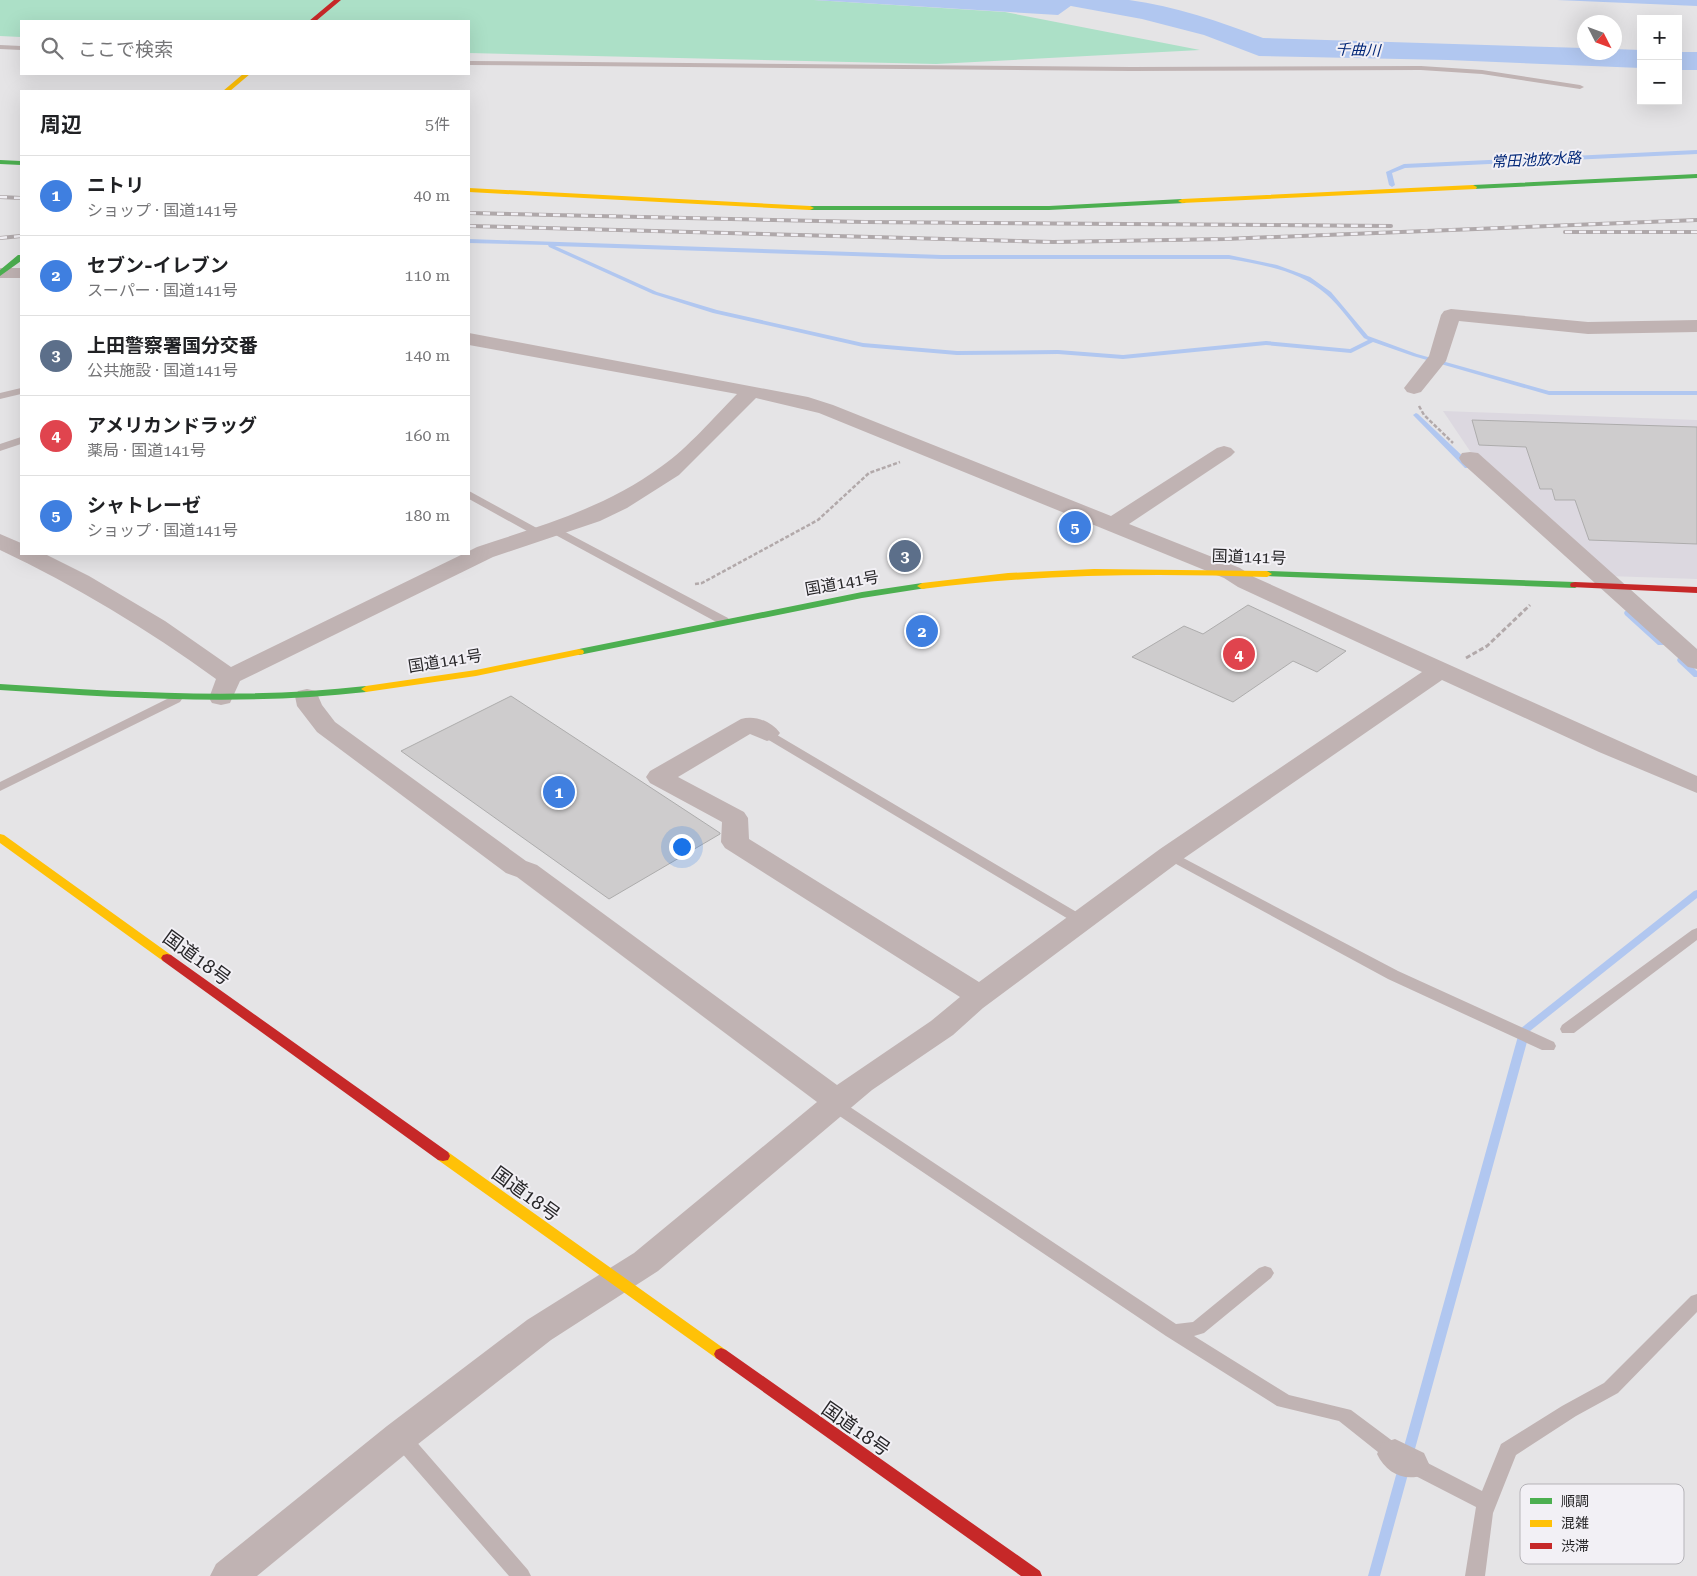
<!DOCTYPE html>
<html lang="ja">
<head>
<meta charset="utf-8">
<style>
	:root { --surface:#fff; --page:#f2f2f2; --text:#202124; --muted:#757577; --line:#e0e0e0; --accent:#b45309 }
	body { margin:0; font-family:"Roboto Serif","Noto Sans JP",serif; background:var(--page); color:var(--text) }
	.controls { position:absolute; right:15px; top:15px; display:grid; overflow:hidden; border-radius:0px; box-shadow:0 5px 20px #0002 }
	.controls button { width:45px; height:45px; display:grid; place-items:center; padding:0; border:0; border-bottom:1px solid var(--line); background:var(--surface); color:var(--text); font:25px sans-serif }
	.compass { position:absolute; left:1577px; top:15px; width:45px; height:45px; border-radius:50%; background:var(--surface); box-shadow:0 5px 20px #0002; rotate:132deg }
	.you { position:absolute; left:681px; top:846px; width:18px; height:18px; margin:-12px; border:4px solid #fff; border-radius:50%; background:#1a73e8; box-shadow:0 0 0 8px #1a73e833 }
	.badge { display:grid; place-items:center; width:32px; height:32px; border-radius:50%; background:var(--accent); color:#fff; font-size:16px; font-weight:700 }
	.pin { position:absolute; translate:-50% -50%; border:2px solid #fff; box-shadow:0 1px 5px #0006 }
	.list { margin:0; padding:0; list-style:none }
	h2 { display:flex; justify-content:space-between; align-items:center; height:65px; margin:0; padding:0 20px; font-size:21px }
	h2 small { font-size:16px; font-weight:400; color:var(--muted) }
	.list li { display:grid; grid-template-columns:32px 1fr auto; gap:15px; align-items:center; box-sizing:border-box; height:80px; padding:0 20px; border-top:1px solid var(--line) }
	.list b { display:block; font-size:19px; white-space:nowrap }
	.list p { margin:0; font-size:16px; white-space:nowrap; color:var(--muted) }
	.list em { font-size:16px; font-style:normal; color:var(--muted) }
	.icon { flex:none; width:28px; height:28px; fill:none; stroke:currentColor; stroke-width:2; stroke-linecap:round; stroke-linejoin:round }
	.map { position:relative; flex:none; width:1697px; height:1576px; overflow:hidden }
	.search { position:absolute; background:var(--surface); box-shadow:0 5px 20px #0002; left:20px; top:20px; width:450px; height:55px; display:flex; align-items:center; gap:12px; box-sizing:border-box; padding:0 18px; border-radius:0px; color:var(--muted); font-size:19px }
	.panel { position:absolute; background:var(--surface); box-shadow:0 5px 20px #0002; left:20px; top:90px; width:450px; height:465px; border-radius:0px }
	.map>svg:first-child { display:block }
	.built { fill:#dcd8e0 }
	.green { fill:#ace0c7 }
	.water { fill:#b1c7f0 }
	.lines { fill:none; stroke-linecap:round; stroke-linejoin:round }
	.stream { fill:#b1c7f0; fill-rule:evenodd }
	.river { fill:#b1c7f0; fill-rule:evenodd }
	.building { fill:#cecccd; stroke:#adacac }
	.path-far1 { stroke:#b2a9aa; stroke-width:2.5; stroke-dasharray:4 2; stroke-linecap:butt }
	.path { stroke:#b2a9aa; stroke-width:3; stroke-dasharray:5 2.5; stroke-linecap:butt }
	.lane { fill:#c0b3b3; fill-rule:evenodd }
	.street { fill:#c0b3b3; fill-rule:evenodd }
	.fast { fill:#4caf50; fill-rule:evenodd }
	.slow { fill:#ffc107; fill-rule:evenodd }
	.jam { fill:#c62828; fill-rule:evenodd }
	.rail-casing { stroke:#afa8aa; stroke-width:4 }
	.rail { stroke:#f2f0f5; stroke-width:2.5; stroke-dasharray:7; stroke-linecap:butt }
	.labels { text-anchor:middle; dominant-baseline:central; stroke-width:4; stroke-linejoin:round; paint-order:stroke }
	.far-water-label { font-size:15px; font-style:italic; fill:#032879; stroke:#f2f0f5 }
	.street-label { font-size:16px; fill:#272628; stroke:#f2f0f5 }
	.near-street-label { font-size:19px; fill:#272628; stroke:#f2f0f5 }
	.key { fill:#f2f0f5; stroke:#b5b3b8; stroke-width:1 }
	.key-label { font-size:14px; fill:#272628 }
</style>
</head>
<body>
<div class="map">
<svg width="1697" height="1576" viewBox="0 0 1697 1576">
	<rect width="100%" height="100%" fill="#e5e4e6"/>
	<path class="built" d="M1443,411L1697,420V579L1608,576L1472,454Z"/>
	<path class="green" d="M0,0H814L1005,12L1200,50L936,64L469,53V21H21V37L0,36Z"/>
	<path class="water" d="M814,0H1079L1058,15Z
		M1557,0H1697V6Z"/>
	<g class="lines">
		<path class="stream" d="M1697,150V154L1405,168L1392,173L1395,185L1392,187L1389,185L1386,172L1404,164Z
			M469,239L942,255H1229L1277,265L1310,277L1331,292L1368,336L1417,354L1549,391H1697V395H1549L1413,356L1373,342L1351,353L1266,345L1123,359L1058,354L957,355L863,347L713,313L653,294L549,247L548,245L469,243ZM555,246L942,259H1229C1263,265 1299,270 1326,294C1340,306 1352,324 1364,338L1368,340L1350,349L1266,341L1123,355L1058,350L957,351L863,343L717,310L657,292Z
			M1416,413L1418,414L1471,464V468H1465L1414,416L1413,415Z
			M1625,611H1631L1664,641L1665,643L1664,645H1658L1625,615L1624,613Z
			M1678,658H1684L1697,671V677H1694L1678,662L1677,660Z
			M1697,890V898L1530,1031L1380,1576H1368L1520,1029L1694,891Z"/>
		<path class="river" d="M1067,0C1088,0 1109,0 1129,0C1175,6 1221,22 1263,38L1584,48V52H1614V49L1641,50V68L1448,60L1259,56L1204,35L1142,19L1071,6Z
			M1678,52H1697V70H1678Z"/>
	</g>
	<path class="building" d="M1472,420L1697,427V544L1589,540L1575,500H1555L1552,489H1540L1526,447L1479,445Z
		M1248,605L1346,651L1317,672L1293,661L1233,702L1132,657L1184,626L1203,634Z
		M511,696L720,833V834L609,899L401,751Z"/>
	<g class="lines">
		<path class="path-far1" d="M1419,406L1424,415L1453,443
			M695,584L702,583L818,520L869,473L900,462"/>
		<path class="path" d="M1466,658L1487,646L1530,605"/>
		<path class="lane" d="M0,45L21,46V50L0,49Z
			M469,61L1131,67L1421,66L1482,70L1580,85L1584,87L1580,89L1482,74L1421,70L1131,71L469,65Z
			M21,388V394L0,399V393Z
			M21,437V444L0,451V444Z
			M469,491L544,532L546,534L540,538L536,536L469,499Z
			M554,526L728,618L730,621L724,625L720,624L550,532L548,530Z
			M175,695L182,699L180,702L0,791V782Z
			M767,729L1085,917L1087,920L1080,925L1075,923L762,736L760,733Z
			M1170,851L1398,971L1554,1042L1556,1046L1554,1050H1542L1388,979L1165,858L1163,855Z
			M1697,928V940L1574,1033H1562L1560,1029L1562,1025L1692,930Z
			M836,1097L842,1099L850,1107L1176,1324L1193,1322L1259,1268L1265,1266L1271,1268L1274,1273L1271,1278L1204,1333L1194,1336L1289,1395L1351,1410L1402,1448L1405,1454L1402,1460L1395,1462L1388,1460L1339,1421L1277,1406L1166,1336L838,1115L828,1103L830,1099Z
			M1697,1294V1312L1618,1393L1576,1416L1516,1455L1493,1513L1485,1576H1465L1476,1507L1404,1470L1401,1464L1404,1458L1411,1456L1418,1458L1482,1491L1501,1444L1562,1406L1604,1383L1691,1296Z
			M400,1429L407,1431L528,1570L531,1576H509L393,1443L391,1437L393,1431Z"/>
		<path class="street" d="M0,268H21V278H0Z
			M1451,309L1588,322L1697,320V332L1588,334L1459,321L1446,361L1421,392L1414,394L1407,392L1404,388L1429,356L1441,315L1444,311Z
			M469,333L808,397L833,405L1111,516L1217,448L1224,446L1231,448L1235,452L1231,456L1129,524L1240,568L1254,577L1697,776V793L1599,752L1442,680L1180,861L983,1008L953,1035L872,1090L658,1271L551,1340L413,1448L257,1576H210L216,1564L387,1426L527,1320L634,1253L817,1102L517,877L506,873L317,732L297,706L295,696L298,691L307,689L316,691L322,705L335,722L526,861L537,865L837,1085L931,1021L960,997L725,848L721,842L722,822L650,783L646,777L650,771L741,719C755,715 771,721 780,733L776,738L767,741L750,734L678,777L744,812L748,818L749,839L979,982L1160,849L1422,672L1238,587L1224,578L819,413L756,398L679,475L627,508L600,521L493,557L240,681L230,703L221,705L212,703L209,698L216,679C147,629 76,586 0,550V534L21,543V554H45L89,576L165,621L231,667L463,554H469V551L477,547C543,525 605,508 662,466C688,448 714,417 737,394L469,345Z
			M1470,452L1478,453L1697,649V669L1688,667L1462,463L1459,458L1462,453Z
			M1395,1439L1424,1453L1429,1464L1424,1475C1404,1482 1386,1473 1377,1454L1382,1443Z"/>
		<path class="fast" d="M0,160L21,161V165L0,164Z
			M1697,174V178L1473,189L1469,187L1473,185Z
			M1182,199L1186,201L1185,203L1049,210H810L806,208L810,206H1049Z
			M18,255H21V261L0,276V270Z
			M1267,571L1575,582L1580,585L1575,588L1264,576L1262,574Z
			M922,583L927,586L926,588L862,598L579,655L574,652L579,649L862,592Z
			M0,684C123,692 244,700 366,686L371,689L366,692C244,706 123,698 0,690Z"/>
		<path class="slow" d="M243,74H250L230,91H223Z
			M1473,185L1477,187L1476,189L1182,203L1178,201L1182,199Z
			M469,188L810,206L814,208L810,210L469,192Z
			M1094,569L1267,571L1272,574L1267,577C1151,573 1037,574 922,589L917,586L922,583L1008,573Z
			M579,649L583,650L584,652L583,654L476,676L366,692L361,689L366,686L476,670Z
			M0,834L4,835L171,955L173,958L171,961H163L0,843Z
			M443,1151L448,1152L726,1350L728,1354L726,1358L721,1360L716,1358L438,1160L436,1156L438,1152Z"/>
		<path class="jam" d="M334,0H341L316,21H309Z
			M1575,582L1697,587V593L1571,587L1570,585L1571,583Z
			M167,954L171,955L448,1152L450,1156L448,1160L443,1161L438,1160L163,961L161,958L163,955Z
			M721,1348L726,1350L1040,1571L1042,1576H1021L716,1358L714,1354L716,1350Z"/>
		<g class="rail-casing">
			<path id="rail" d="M0,197L21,198
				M469,213L865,222L1391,226
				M469,226L1053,242L1225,239L1697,220
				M1565,232H1697
				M0,238L21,236"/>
		</g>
		<use href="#rail" class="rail"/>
	</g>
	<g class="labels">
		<g class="far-water-label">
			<text transform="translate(1358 50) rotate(2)">千曲川</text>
			<text transform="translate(1536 160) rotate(-3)">常田池放水路</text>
		</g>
		<g class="street-label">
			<text transform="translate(1249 557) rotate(2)">国道141号</text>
			<text transform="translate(842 583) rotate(-10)">国道141号</text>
			<text transform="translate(445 661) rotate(-9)">国道141号</text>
		</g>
		<g class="near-street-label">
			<text transform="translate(197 958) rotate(36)">国道18号</text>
			<text transform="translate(526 1194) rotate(36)">国道18号</text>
			<text transform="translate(856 1429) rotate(35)">国道18号</text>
		</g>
	</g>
	<rect x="1520" y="1484" width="164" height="80" rx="8" class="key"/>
	<rect x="1530" y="1498" width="22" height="6" fill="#4caf50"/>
	<rect x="1530" y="1520" width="22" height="7" fill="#ffc107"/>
	<rect x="1530" y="1543" width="22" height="6" fill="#c62828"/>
	<g class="key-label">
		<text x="1561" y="1506">順調</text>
		<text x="1561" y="1528">混雑</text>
		<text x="1561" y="1551">渋滞</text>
	</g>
</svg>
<div class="controls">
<button>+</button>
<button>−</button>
</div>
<svg class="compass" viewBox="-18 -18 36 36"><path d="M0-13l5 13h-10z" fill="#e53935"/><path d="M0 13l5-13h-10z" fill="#757577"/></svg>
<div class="you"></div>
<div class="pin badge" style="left:559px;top:792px;background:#3f7fe0">1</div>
<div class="pin badge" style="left:922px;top:631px;background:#3f7fe0">2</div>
<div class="pin badge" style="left:905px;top:556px;background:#5c6f8a">3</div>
<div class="pin badge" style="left:1239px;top:654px;background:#e0444e">4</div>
<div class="pin badge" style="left:1075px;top:527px;background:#3f7fe0">5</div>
<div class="search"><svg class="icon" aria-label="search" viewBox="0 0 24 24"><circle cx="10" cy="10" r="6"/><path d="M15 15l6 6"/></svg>ここで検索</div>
<section class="panel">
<h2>周辺<small>5件</small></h2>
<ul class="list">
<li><span class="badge" style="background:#3f7fe0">1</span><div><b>ニトリ</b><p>ショップ · 国道141号</p></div><em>40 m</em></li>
<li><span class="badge" style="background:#3f7fe0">2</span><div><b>セブン-イレブン</b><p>スーパー · 国道141号</p></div><em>110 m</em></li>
<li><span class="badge" style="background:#5c6f8a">3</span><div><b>上田警察署国分交番</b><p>公共施設 · 国道141号</p></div><em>140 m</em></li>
<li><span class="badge" style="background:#e0444e">4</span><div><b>アメリカンドラッグ</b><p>薬局 · 国道141号</p></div><em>160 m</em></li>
<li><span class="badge" style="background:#3f7fe0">5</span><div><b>シャトレーゼ</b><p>ショップ · 国道141号</p></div><em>180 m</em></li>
</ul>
</section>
</div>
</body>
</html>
